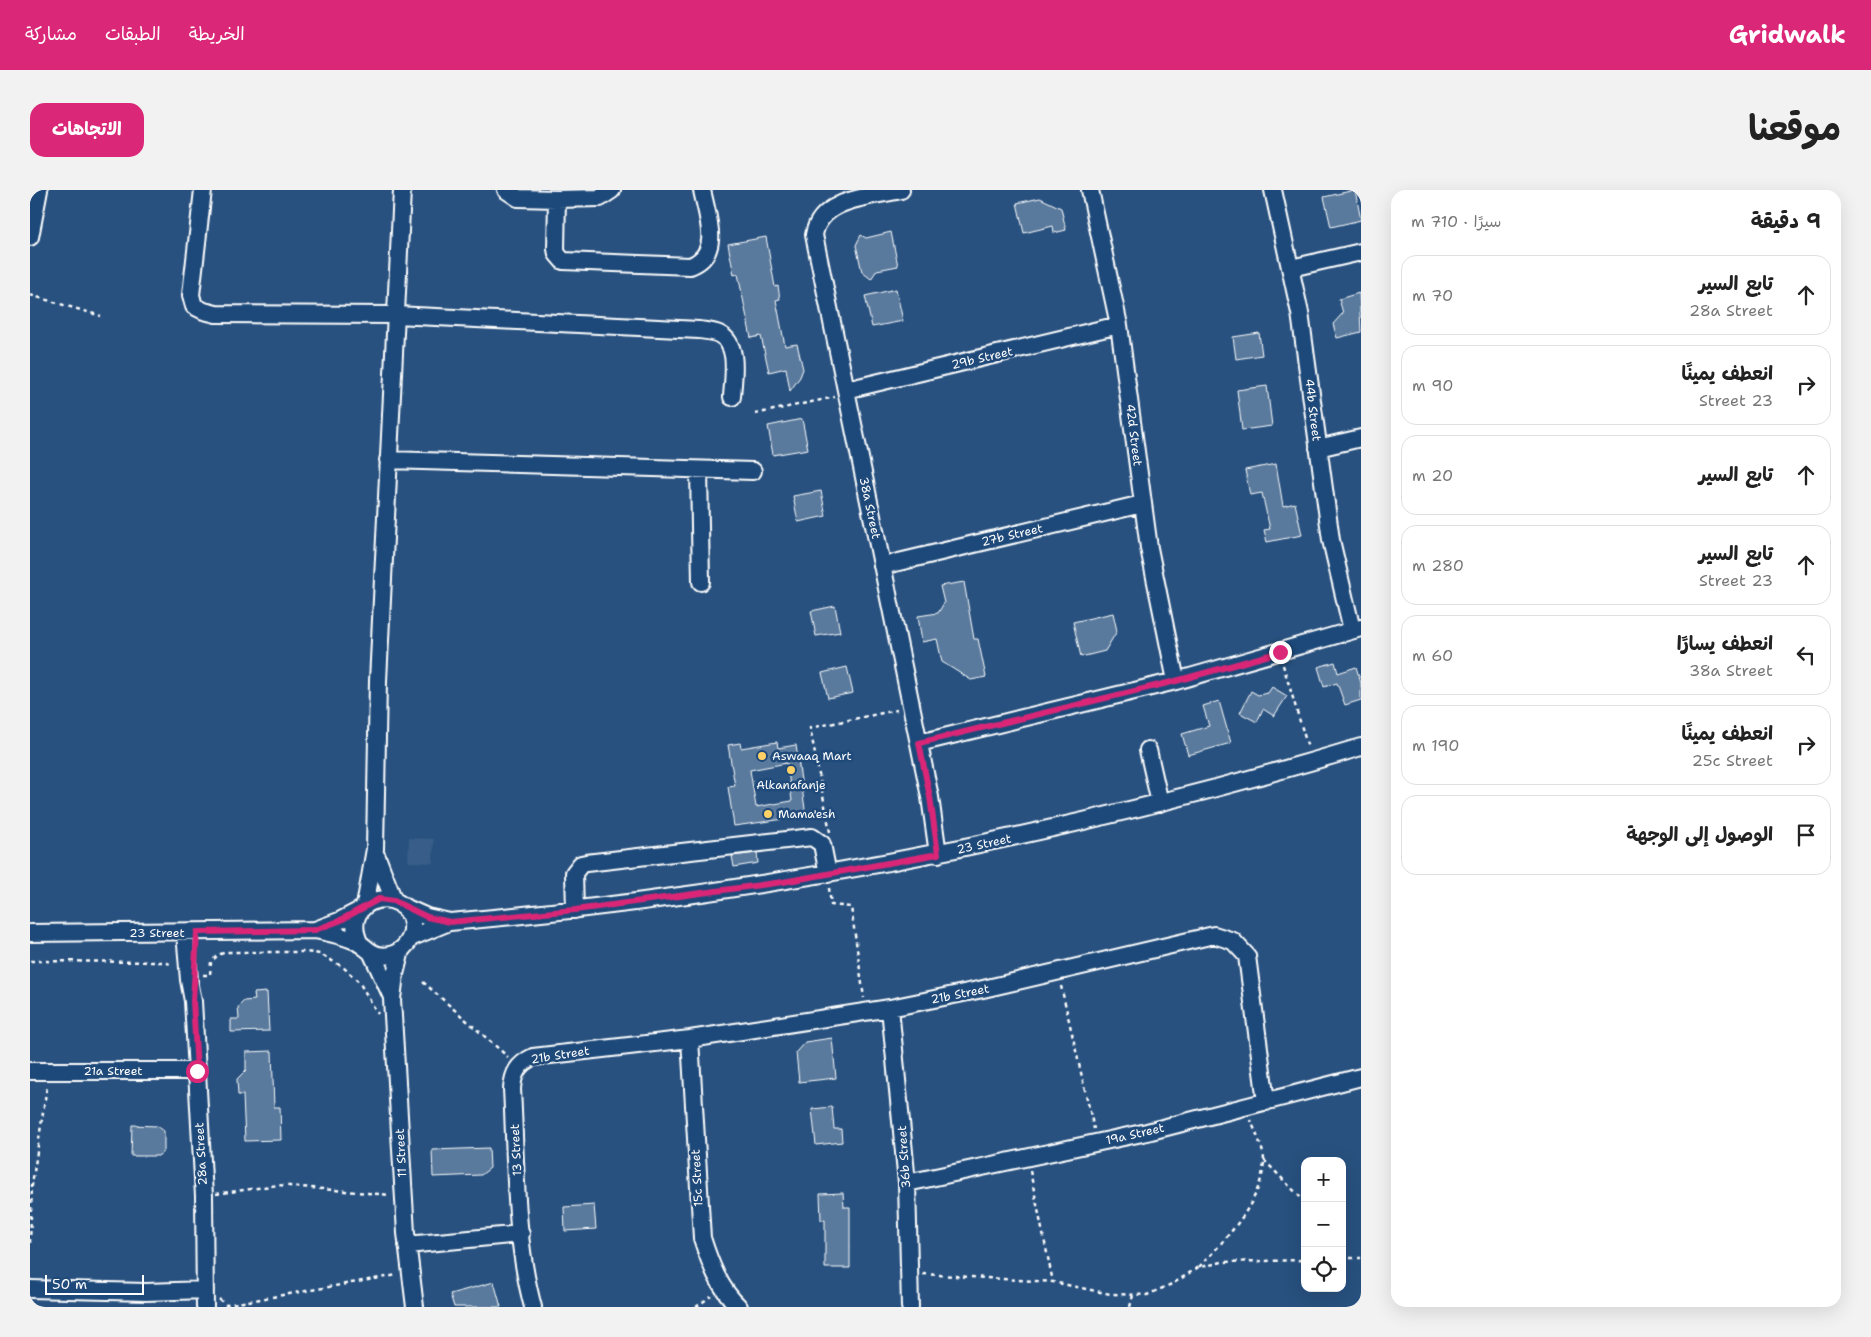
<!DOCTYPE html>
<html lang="ar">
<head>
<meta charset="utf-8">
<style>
	:root { --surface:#fff; --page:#f2f2f2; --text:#222; --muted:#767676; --line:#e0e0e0; --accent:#db2777 }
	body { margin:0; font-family:"Shantell Sans","Playpen Sans Arabic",sans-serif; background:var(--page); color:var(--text); direction:rtl }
	.controls { position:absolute; right:15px; bottom:15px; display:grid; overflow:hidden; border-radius:10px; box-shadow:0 5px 20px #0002 }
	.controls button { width:45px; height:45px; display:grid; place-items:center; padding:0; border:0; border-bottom:1px solid var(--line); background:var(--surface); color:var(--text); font:25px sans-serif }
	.scale { position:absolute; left:15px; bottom:12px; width:99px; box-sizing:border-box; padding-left:5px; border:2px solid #fff; border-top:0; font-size:14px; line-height:18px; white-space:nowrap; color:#fff; -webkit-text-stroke:4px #1f4a7a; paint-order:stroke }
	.stop { position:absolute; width:15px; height:15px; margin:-11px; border:4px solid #db2777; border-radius:50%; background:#fff }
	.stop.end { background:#db2777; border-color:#fff; box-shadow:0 1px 5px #0008 }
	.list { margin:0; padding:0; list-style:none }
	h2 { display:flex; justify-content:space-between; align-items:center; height:65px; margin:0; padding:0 20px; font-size:21px }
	h2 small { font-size:16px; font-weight:400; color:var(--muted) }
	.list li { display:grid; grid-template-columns:32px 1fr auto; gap:15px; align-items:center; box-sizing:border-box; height:80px; margin:0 10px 10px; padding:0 10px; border:1px solid var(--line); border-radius:15px }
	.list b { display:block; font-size:19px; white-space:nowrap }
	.list p { margin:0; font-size:16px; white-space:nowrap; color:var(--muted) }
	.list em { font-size:16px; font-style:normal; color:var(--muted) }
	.icon { flex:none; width:28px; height:28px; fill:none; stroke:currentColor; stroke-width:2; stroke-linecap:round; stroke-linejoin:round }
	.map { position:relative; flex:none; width:1331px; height:1117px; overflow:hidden; direction:ltr; border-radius:15px }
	header { display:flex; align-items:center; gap:30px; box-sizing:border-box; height:70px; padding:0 25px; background:var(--accent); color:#fff }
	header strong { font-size:24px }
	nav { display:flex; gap:28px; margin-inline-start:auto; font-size:18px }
	.intro { display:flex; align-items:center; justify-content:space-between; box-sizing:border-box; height:120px; padding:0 30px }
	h1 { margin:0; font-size:35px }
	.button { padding:12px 22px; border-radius:15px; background:var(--accent); color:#fff; font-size:18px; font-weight:700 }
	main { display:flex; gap:30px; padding:0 30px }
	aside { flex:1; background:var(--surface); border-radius:15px; box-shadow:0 5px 20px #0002 }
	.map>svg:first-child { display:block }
	.built { fill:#375d88 }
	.building { fill:#5a7a9d; stroke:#fff; fill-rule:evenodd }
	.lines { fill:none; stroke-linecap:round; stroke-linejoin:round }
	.minor-casing { stroke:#fff; stroke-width:20 }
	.path { stroke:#fff; stroke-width:2.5; stroke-dasharray:4 4; stroke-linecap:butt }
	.minor { stroke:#1f4a7a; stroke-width:16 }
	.route { stroke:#db2777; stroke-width:6 }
	.poi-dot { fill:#ffd166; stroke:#1f4a7a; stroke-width:2 }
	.labels { text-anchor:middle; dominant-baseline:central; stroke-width:5; stroke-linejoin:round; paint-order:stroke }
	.street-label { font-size:12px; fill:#fff; stroke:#1f4a7a }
	.poi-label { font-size:12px; fill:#fff; stroke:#1f4a7a; text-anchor:start }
</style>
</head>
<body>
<header>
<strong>Gridwalk</strong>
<nav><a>الخريطة</a><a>الطبقات</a><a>مشاركة</a></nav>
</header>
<div class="intro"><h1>موقعنا</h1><a class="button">الاتجاهات</a></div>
<main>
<aside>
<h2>9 دقيقة<small>سيرًا · 710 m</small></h2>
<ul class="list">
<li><svg class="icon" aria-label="ahead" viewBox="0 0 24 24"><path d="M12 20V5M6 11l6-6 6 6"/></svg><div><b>تابع السير</b><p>28a Street</p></div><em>70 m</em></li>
<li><svg class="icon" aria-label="right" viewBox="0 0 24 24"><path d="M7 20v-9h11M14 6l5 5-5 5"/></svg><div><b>انعطف يمينًا</b><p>23 Street</p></div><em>90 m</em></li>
<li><svg class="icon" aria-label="ahead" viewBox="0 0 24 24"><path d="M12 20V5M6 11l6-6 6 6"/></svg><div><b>تابع السير</b></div><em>20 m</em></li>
<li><svg class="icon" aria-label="ahead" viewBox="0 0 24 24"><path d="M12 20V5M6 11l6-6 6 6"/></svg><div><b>تابع السير</b><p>23 Street</p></div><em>280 m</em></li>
<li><svg class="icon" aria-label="left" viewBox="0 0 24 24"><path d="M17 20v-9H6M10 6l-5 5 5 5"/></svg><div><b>انعطف يسارًا</b><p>38a Street</p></div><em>60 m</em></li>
<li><svg class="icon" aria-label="right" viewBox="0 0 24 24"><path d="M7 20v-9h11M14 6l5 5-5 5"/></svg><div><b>انعطف يمينًا</b><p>25c Street</p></div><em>190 m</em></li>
<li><svg class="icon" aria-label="arrive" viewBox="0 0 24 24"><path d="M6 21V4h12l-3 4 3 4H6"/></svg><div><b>الوصول إلى الوجهة</b></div></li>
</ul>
</aside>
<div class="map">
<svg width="1331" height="1117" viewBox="0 0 1331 1117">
	<rect width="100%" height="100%" fill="#28517f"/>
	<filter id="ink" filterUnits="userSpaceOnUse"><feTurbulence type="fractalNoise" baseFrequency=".02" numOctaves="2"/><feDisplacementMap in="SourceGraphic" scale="10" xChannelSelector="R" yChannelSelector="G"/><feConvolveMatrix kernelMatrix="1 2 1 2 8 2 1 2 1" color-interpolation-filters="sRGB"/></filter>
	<g filter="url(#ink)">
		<path class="built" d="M379,648L404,649L403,673L378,672Z"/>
		<path class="building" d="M1325,0L1331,30L1301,37L1294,7Z
			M1010,8L1031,18L1036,40L1024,43L1023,36L994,43L987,13Z
			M861,42L868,76L847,80L841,89L832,82L826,55L831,45L836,48Z
			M736,47L745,97L748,96L750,109L746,110L755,156L767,154L773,179L770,187L760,201L756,178L739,182L731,146L721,148L708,84L704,85L698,54Z
			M866,99L873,131L842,137L835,106Z
			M1329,103L1331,142L1307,148L1303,134L1313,123L1309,109Z
			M1229,143L1232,165L1206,169L1203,147Z
			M1237,196L1242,236L1212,240L1207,200Z
			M772,229L778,259L743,265L738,236Z
			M1246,274L1253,316L1265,313L1272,345L1237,352L1234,340L1240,339L1232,303L1220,305L1215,280Z
			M791,301L796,326L768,332L763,306Z
			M934,392L944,449H948L956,487L941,490L912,472L907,449L892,452L888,426L908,423L914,413L910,396Z
			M805,416L810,442L786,446L781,421Z
			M1083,423L1087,441L1075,461L1051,467L1043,432Z
			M1305,472L1308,483L1326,477L1331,493V510L1315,515L1307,493L1294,497L1288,477Z
			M817,477L823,503L798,508L792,483Z
			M1242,497L1257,506L1244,526L1233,519L1227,532L1210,523L1221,501L1228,505L1238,503Z
			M1189,511L1201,553L1158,565L1152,544L1179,536L1173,516Z
			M747,552L748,558L766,555L776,626L704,636L698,597L705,596L698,555L710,553L711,558ZM757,573L762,611L726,617L720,580Z
			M727,663L728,673L704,677L702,666Z
			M237,802L239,841L201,842V829H209L208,817L214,811L225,810L224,803Z
			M802,848L806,888L769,892L766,862L775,852Z
			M242,861L244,917H250L251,950L215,951L213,905H208L207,889L216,880V862Z
			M802,917L804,939H811L812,952L786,955L782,919Z
			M102,935L127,936L134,941V961L128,966H101Z
			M459,958L460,978L451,985L403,987L402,960Z
			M813,1003L814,1017H820V1078H795V1030H791L790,1004Z
			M564,1015L566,1039L535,1041L534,1017Z
			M464,1092L471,1117H424L420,1104Z"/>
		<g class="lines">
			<g class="minor-casing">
				<path id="minor" d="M173,0L161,105L164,116L174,121L186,124L366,125L669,140C675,141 683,141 689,144C710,154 703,188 702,207
					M476,0L488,8L527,9L570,8L582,0
					M871,0C841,7 790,8 784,45L900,607L908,664
					M1060,0L1089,135L1119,358L1146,491
					M1243,0L1270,123L1301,350L1322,440
					M527,9L526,59L527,64L533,71L660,76C693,64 677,26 672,0
					M0,47L9,0
					M1261,78L1331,62
					M816,200L1089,135
					M1288,258L1331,248
					M358,270L723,281
					M669,280L671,392
					M852,376L1112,314
					M889,553L1146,491L1331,438
					M1118,560L1130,613
					M347,667L364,711
					M335,716L345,659L348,491L372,0
					M372,716L397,727L420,732C733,705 1031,647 1331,557
					M545,720L544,683L551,674L556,673L782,647L792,654L798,684
					M285,740C299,743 316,746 329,753C336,757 339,763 348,765C367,769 384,753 382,734C376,692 307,707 330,754
					M0,743L285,740L309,731L332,719
					M155,743L159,790L163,811L174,1006L175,1117
					M380,748L419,732
					M371,760L365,784L362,809L376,1043L385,1117
					M342,764L361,805
					M860,818L877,993L880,1117
					M660,849L672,1048C680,1073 689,1098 709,1117
					M0,881H167
					M877,993L1117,942L1331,887
					M377,1055L491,1044
					M0,1099L116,1102L175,1100
					M503,1117C484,1047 486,971 482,899C483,883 488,874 503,867L660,849L860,818L953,799L1184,745L1203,751L1217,766L1236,912"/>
			</g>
			<path class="path" d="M0,105L71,126
				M725,224L805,207
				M1253,475L1278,558
				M800,642L780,538L867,520
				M799,698L801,715L821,717L834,808
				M0,771L134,772L143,775
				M173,785H180L181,772L188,765L196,762H276L290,764L313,777L329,792L348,824
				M393,792L478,867
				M1031,796L1064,939
				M1234,970L1275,1012
				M1000,981L1023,1092
				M186,1004L248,995L360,1005
				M0,1053L2,995L17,896
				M1312,1068H1331
				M1169,1077C1196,1049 1232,1012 1234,971C1234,959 1225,942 1221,930
				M893,1084L1023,1092L1080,1104L1117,1105L1144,1093L1167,1078L1192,1072L1275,1070
				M189,1109L196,1115L367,1085
				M666,1117L681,1106
				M1100,1117L1103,1105"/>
			<use href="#minor" class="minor"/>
		</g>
	</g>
	<g class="lines" filter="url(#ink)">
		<path class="route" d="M167,881L163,811L167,742L285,740L309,731L349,709L364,711L397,727L420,732L545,720L753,692L908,664L900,607L889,553L1146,491L1250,462"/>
	</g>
	<g class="poi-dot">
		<circle cx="732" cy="566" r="5"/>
		<circle cx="761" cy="580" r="5"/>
		<circle cx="738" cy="624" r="5"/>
	</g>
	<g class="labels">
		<g class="street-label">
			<text transform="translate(952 168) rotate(-13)">29b Street</text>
			<text transform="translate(1283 220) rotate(83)">44b Street</text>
			<text transform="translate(1104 245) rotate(83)">42d Street</text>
			<text transform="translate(840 318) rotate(78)">38a Street</text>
			<text transform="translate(982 345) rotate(-13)">27b Street</text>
			<text transform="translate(954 654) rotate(-12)">23 Street</text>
			<text x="127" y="743">23 Street</text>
			<text transform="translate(930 804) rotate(-11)">21b Street</text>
			<text transform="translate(530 865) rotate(-9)">21b Street</text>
			<text x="83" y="881">21a Street</text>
			<text transform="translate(1105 944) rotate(-13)">19a Street</text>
			<text transform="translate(486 960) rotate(-93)">13 Street</text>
			<text transform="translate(371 963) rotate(-93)">11 Street</text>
			<text transform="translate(171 964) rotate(-93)">28a Street</text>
			<text transform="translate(874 967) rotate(-94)">36b Street</text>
			<text transform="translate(667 988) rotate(-93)">15c Street</text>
		</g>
		<g class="poi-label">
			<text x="742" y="566">Aswaaq Mart</text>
			<text x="761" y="595" text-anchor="middle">Alkanafanje</text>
			<text x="748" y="624">Mama'esh</text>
		</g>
	</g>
</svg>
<div class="controls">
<button>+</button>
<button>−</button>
<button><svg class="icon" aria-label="locate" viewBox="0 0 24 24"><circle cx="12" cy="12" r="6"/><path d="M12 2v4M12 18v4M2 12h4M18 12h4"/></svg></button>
</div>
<div class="scale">50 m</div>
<div class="stop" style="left:167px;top:881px"></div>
<div class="stop end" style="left:1250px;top:462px"></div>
</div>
</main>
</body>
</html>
